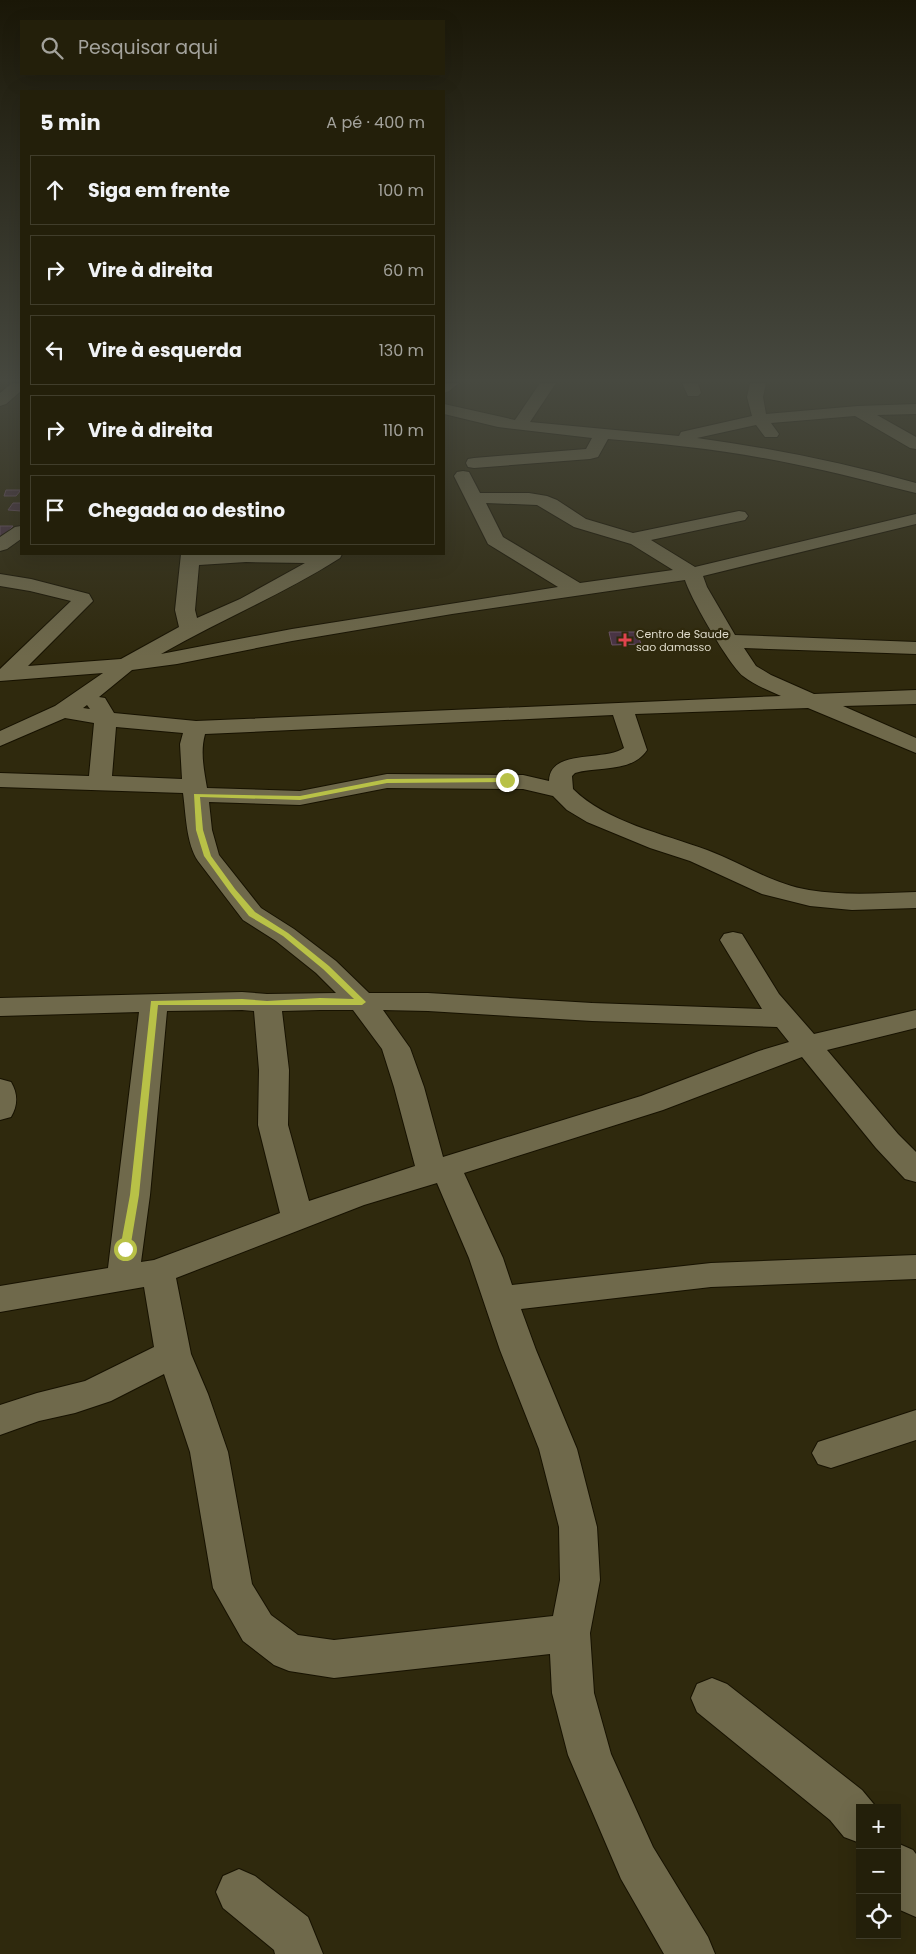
<!DOCTYPE html>
<html lang="pt">
<head>
<meta charset="utf-8">
<style>
	:root { --surface:#231f0a; --page:#2b2713; --text:#f1f3f6; --muted:#a3a29c; --line:#403d2b }
	body { margin:0; font-family:Poppins,sans-serif; background:var(--page); color:var(--text) }
	.controls { position:absolute; right:15px; bottom:15px; display:grid; overflow:hidden; border-radius:0px; box-shadow:0 5px 20px #0002 }
	.controls button { width:45px; height:45px; display:grid; place-items:center; padding:0; border:0; border-bottom:1px solid var(--line); background:var(--surface); color:var(--text); font:25px sans-serif }
	.stop { position:absolute; width:15px; height:15px; margin:-11px; border:4px solid #b8c147; border-radius:50%; background:#fff }
	.stop.end { background:#b8c147; border-color:#fff; box-shadow:0 1px 5px #0008 }
	.list { margin:0; padding:0; list-style:none }
	h2 { display:flex; justify-content:space-between; align-items:center; height:65px; margin:0; padding:0 20px; font-size:21px }
	h2 small { font-size:16px; font-weight:400; color:var(--muted) }
	.list li { display:grid; grid-template-columns:32px 1fr auto; gap:15px; align-items:center; box-sizing:border-box; height:70px; margin:0 10px 10px; padding:0 10px; border:1px solid var(--line); border-radius:0px }
	.list b { display:block; font-size:19px; white-space:nowrap }
	.list em { font-size:16px; font-style:normal; color:var(--muted) }
	.icon { flex:none; width:28px; height:28px; fill:none; stroke:currentColor; stroke-width:2; stroke-linecap:round; stroke-linejoin:round }
	.map { position:relative; flex:none; width:916px; height:1954px; overflow:hidden }
	.search { position:absolute; background:var(--surface); box-shadow:0 5px 20px #0002; left:20px; top:20px; width:425px; height:55px; display:flex; align-items:center; gap:12px; box-sizing:border-box; padding:0 18px; border-radius:0px; color:var(--muted); font-size:19px }
	.panel { position:absolute; background:var(--surface); box-shadow:0 5px 20px #0002; left:20px; top:90px; width:425px; height:465px; border-radius:0px }
	.map>svg:first-child { display:block }
	.building { fill:#493244; stroke:#6b5266 }
	.lines { fill:none; stroke-linecap:round; stroke-linejoin:round }
	.minor-casing { stroke:#171200; stroke-width:2 }
	.minor { fill:#6f694b; fill-rule:evenodd }
	.route { fill:#b8c147 }
	.health-dot { fill:#e0444e; stroke:#2f290d; stroke-width:2 }
	.labels { text-anchor:middle; dominant-baseline:central; stroke-width:4.5; stroke-linejoin:round; paint-order:stroke }
	.far-poi-label { font-size:11px; fill:#dedaca; stroke:#2f290d; text-anchor:start }
</style>
</head>
<body>
<div class="map">
<svg width="916" height="1954" viewBox="0 0 916 1954">
	<rect width="100%" height="100%" fill="#2f290d"/>
	<path class="building" d="M6,490H21L16,496H4Z
		M13,503H21V511L8,510Z
		M0,526H13L0,540Z
		M609,632H637L641,644L612,645Z"/>
	<g class="lines">
		<g class="minor-casing">
			<path id="minor" d="M12,383H21V391L6,404L0,406V393Z
				M444,383H459L449,391L444,393Z
				M540,383H556L530,422L679,436L681,432L752,416L747,397L750,383H766L763,397L766,414L858,406L916,404V414L877,415L916,437V449L910,448L855,416L771,423L779,434L777,437H765L756,425L697,438C771,448 844,463 916,483V493C875,483 835,472 794,464C732,451 670,444 608,439L598,457L590,459L474,468L468,467L466,463L468,459L474,458L586,449L592,438L498,427L444,414V404L515,420Z
				M682,383H698L701,393L698,396H688Z
				M463,471L469,472L480,493H529L547,496L557,500L586,519L633,533L739,511L745,512L748,516L745,520L651,540L695,567L916,514V524L703,576L707,587L735,635L916,642V654L744,648L756,666L771,675L814,694L916,690V704L843,706L916,738V753L808,708L635,714L647,750C632,773 598,766 575,773L572,776L573,789C606,822 664,834 707,850C742,863 772,884 809,890C845,896 881,893 916,892V908L852,910L810,906L762,894L690,861L650,848L587,822L567,810L553,796L523,789L387,788L300,805L209,802L212,830L219,855L261,908L294,929L336,961L369,993H428L592,1003L762,1009L720,940L724,934L733,932L742,934L779,994L814,1034L916,1010V1028L827,1050L898,1134L916,1152V1182L905,1179L876,1148L802,1057L663,1110L464,1173L503,1258L512,1285L711,1263L916,1255V1279L711,1287L521,1309L536,1350L577,1449L597,1527L600,1580L590,1633L594,1693L611,1754L653,1847L708,1937L715,1954H664L621,1879L568,1755L552,1693L550,1654L334,1678L289,1671L274,1665L243,1641L213,1588L190,1452L164,1374L111,1401L75,1413L39,1421L0,1435V1405L37,1393L85,1381L154,1347L144,1287L0,1312V1286L108,1268L139,1012L0,1016V998L242,992L267,994L336,993L316,973L276,941L243,920L198,861C186,843 186,814 183,793L0,787V773L89,776L94,723L65,718L0,746V731L55,706L103,673L0,681V669L71,601L30,591L0,586V574L31,579L89,594L93,601L28,666L121,659L179,627L175,610L181,554H342L340,558C282,595 220,620 161,654L292,629L558,587L488,544L454,476L457,472ZM486,503L537,505L574,527L631,544L673,570L580,583L503,537ZM246,562L305,563L240,599L197,618L195,610L199,565ZM685,580C691,599 728,663 743,676C754,685 768,690 781,696L196,721L114,713L105,698L99,697L132,670L177,664L292,641L452,614ZM87,705L90,709L83,708ZM613,715L624,748C604,762 550,748 549,781L523,775L387,774L300,791L207,788C204,770 200,752 205,734ZM116,727L183,733L180,744L182,779L112,776ZM242,1010L254,1011L259,1070L258,1125L280,1213L154,1260L141,1262L150,1195L167,1011ZM320,1010H353L382,1049L394,1087L415,1166L309,1201L288,1125L289,1070L282,1011ZM383,1010L428,1011L592,1021L777,1027L789,1042L759,1051L641,1096L443,1157L424,1087L410,1048ZM437,1183L469,1258L500,1350L539,1449L559,1527L560,1580L553,1616L334,1640L298,1635L271,1615L252,1584L228,1452L208,1394L191,1354L176,1278L364,1205Z
				M21,526V539L7,549L0,551V537L15,527Z
				M0,1079L11,1082C18,1094 18,1105 11,1117L0,1120Z
				M916,1410V1440L831,1468L818,1464L812,1453L818,1442Z
				M712,1678L727,1684L862,1790L877,1808H860V1843L844,1837L830,1820L697,1712L691,1698L697,1684Z
				M897,1843L913,1850L916,1854V1917L900,1910L897,1907Z
				M239,1869L255,1876L308,1917L323,1954H275L274,1950L223,1908L216,1892L223,1876Z"/>
		</g>
		<use href="#minor" class="minor"/>
	</g>
	<linearGradient id="sky" x2="0" y2="1"><stop stop-color="#1a1707"/><stop offset="0.58" stop-color="#474940"/><stop offset="1" stop-color="#474940" stop-opacity="0"/></linearGradient>
	<rect width="916" height="657" fill="url(#sky)"/>
	<path class="route" d="M507,778L510,780L509,782L387,783L300,800L200,797L203,830L211,856L235,889L255,912L288,933L329,966L366,1002L362,1005H158L139,1195L130,1249L128,1251H121L120,1249L130,1195L151,1001L242,999L267,1001L320,998L354,999L323,969L283,936L249,916L230,892L204,856L196,830L194,794L300,796L387,779Z"/>
	<path class="health-dot" d="M622.5 632.5h5v5h5v5h-5v5h-5v-5h-5v-5h5z"/>
	<g class="labels">
		<g class="far-poi-label">
			<text x="636" y="634">Centro de Saude<tspan x="636" dy="13">sao damasso</tspan></text>
		</g>
	</g>
</svg>
<div class="controls">
<button>+</button>
<button>−</button>
<button><svg class="icon" aria-label="locate" viewBox="0 0 24 24"><circle cx="12" cy="12" r="6"/><path d="M12 2v4M12 18v4M2 12h4M18 12h4"/></svg></button>
</div>
<div class="stop" style="left:125px;top:1249px"></div>
<div class="stop end" style="left:507px;top:780px"></div>
<div class="search"><svg class="icon" aria-label="search" viewBox="0 0 24 24"><circle cx="10" cy="10" r="6"/><path d="M15 15l6 6"/></svg>Pesquisar aqui</div>
<section class="panel">
<h2>5 min<small>A pé · 400 m</small></h2>
<ul class="list">
<li><svg class="icon" aria-label="ahead" viewBox="0 0 24 24"><path d="M12 20V5M6 11l6-6 6 6"/></svg><div><b>Siga em frente</b></div><em>100 m</em></li>
<li><svg class="icon" aria-label="right" viewBox="0 0 24 24"><path d="M7 20v-9h11M14 6l5 5-5 5"/></svg><div><b>Vire à direita</b></div><em>60 m</em></li>
<li><svg class="icon" aria-label="left" viewBox="0 0 24 24"><path d="M17 20v-9H6M10 6l-5 5 5 5"/></svg><div><b>Vire à esquerda</b></div><em>130 m</em></li>
<li><svg class="icon" aria-label="right" viewBox="0 0 24 24"><path d="M7 20v-9h11M14 6l5 5-5 5"/></svg><div><b>Vire à direita</b></div><em>110 m</em></li>
<li><svg class="icon" aria-label="arrive" viewBox="0 0 24 24"><path d="M6 21V4h12l-3 4 3 4H6"/></svg><div><b>Chegada ao destino</b></div></li>
</ul>
</section>
</div>
</body>
</html>
